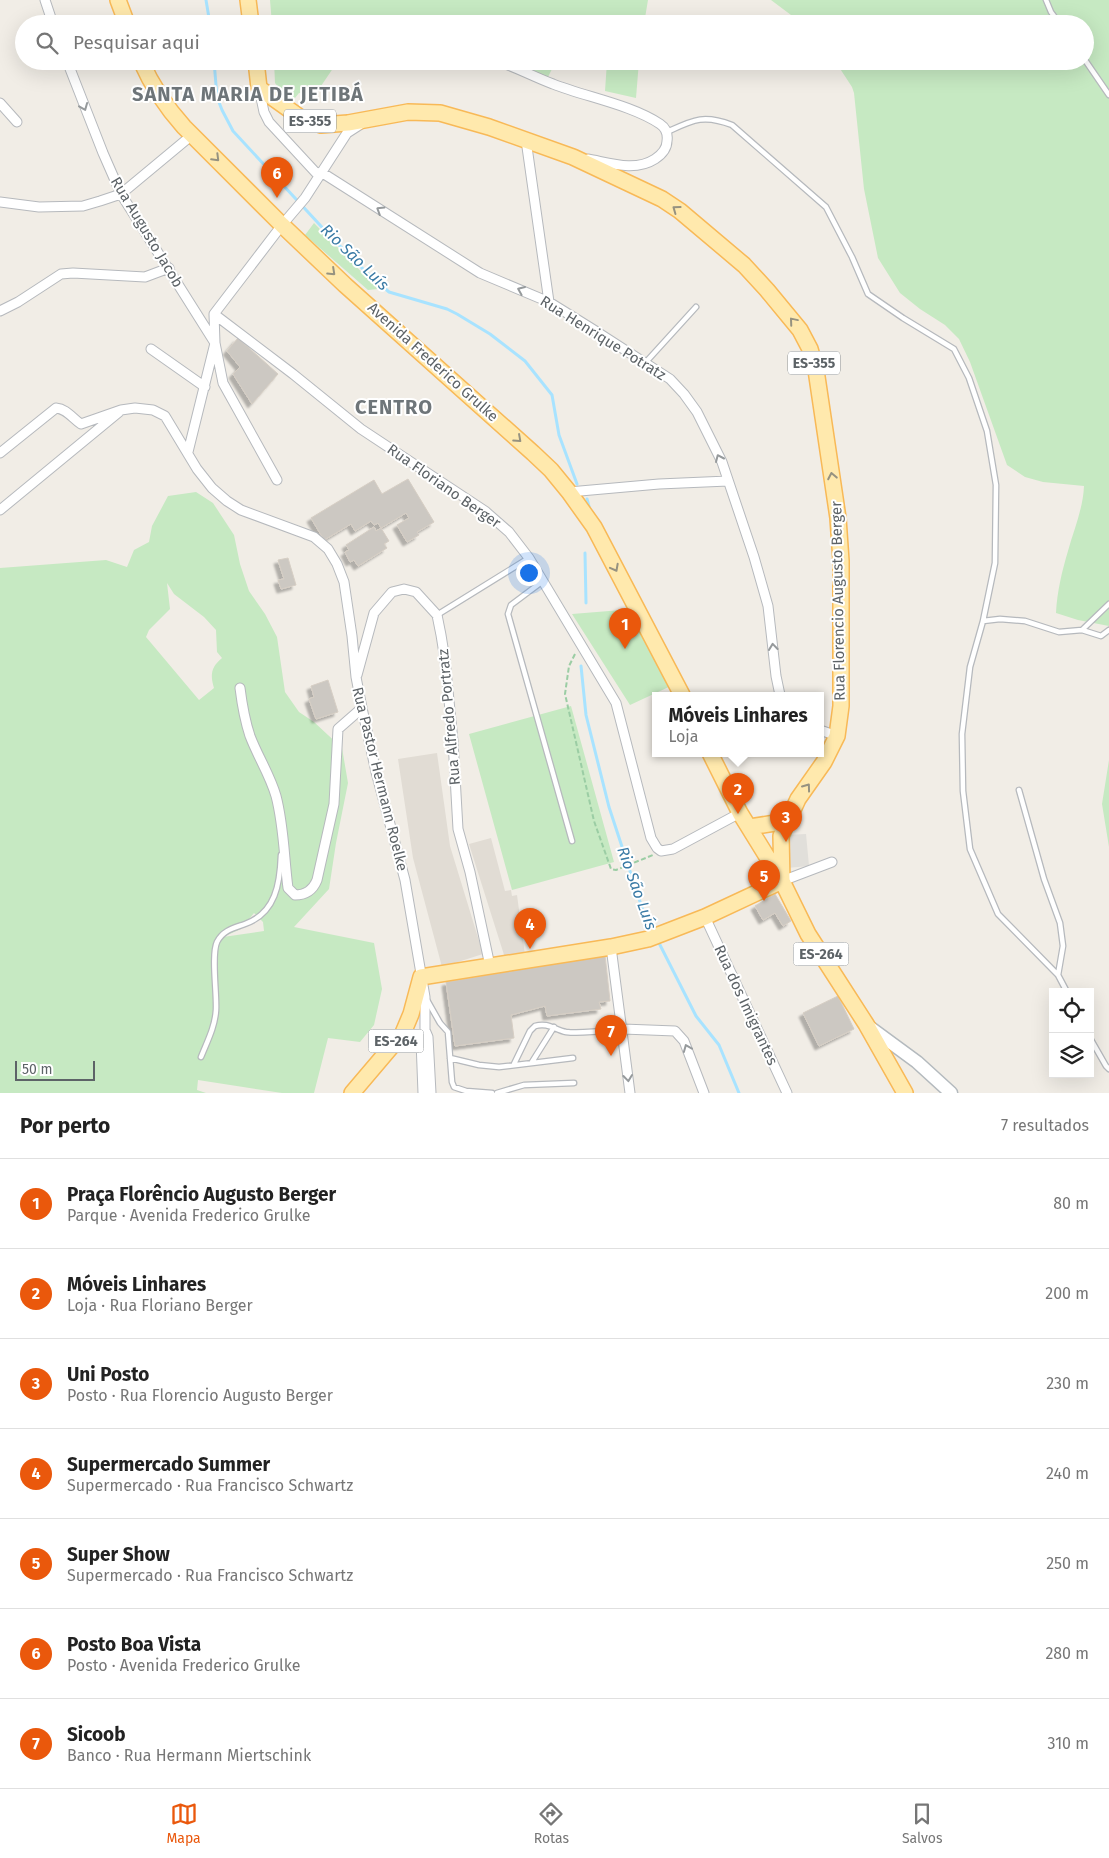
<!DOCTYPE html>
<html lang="pt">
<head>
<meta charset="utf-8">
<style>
	:root { --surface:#fff; --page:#f2f2f2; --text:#222; --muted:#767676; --line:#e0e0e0; --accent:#ea580c }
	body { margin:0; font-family:"Fira Sans",sans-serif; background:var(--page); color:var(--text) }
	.controls { position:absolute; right:15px; bottom:15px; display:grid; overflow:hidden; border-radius:0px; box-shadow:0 5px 20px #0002 }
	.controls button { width:45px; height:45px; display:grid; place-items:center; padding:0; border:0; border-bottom:1px solid var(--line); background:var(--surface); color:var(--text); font:25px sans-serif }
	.scale { position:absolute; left:15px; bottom:12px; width:80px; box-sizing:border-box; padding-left:5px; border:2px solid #5d6367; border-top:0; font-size:14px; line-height:18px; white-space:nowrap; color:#5d6367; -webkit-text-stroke:4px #fff; paint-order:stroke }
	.you { position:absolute; left:528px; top:572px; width:18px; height:18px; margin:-12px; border:4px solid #fff; border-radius:50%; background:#1a73e8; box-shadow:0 0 0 8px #1a73e833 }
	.badge { display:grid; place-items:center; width:32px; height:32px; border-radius:50%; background:var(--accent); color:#fff; font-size:16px; font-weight:700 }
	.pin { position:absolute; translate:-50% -41px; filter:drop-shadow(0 1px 2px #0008) }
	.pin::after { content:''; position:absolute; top:26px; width:18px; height:15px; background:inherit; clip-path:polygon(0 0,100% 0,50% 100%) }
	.popup { position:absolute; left:652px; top:692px; width:172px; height:65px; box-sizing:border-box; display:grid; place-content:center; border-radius:0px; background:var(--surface); filter:drop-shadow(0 1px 4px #0005); font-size:16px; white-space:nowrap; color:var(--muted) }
	.popup b { font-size:19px; color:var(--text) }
	.popup::after { content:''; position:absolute; left:50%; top:100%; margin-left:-10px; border:10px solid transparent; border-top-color:var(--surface) }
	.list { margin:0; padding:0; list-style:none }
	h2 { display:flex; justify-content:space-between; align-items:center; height:65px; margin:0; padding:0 20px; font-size:21px }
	h2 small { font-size:16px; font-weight:400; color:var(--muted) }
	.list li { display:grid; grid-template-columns:32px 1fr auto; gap:15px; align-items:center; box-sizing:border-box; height:90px; padding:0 20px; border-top:1px solid var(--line) }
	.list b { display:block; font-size:19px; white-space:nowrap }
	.list p { margin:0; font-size:16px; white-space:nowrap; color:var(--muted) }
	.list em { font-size:16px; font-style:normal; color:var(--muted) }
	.icon { flex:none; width:28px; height:28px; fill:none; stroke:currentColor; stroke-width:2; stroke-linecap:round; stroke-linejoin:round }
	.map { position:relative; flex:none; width:1109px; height:1093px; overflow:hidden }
	.search { position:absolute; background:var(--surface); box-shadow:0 5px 20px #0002; left:15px; right:15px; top:15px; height:55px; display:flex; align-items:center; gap:12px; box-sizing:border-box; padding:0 18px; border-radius:28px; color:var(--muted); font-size:19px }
	.sheet { height:695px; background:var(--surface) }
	nav { display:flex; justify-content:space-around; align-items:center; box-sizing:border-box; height:70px; border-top:1px solid var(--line); background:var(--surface); font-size:14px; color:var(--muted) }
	nav a { display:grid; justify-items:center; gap:2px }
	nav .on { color:var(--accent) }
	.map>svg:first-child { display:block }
	.industrial { fill:#e1dfda }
	.education { fill:#e1dcd4 }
	.green { fill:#c6e9c2; fill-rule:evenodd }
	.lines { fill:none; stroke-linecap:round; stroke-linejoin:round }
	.stream { stroke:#a8e3ff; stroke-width:3 }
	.building { fill:#ccc8c2; stroke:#d6cec4; filter:url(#shadow) }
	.lane-casing { stroke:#b6b9bd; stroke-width:7 }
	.street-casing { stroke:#b6b9bd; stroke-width:11 }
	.secondary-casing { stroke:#b4babe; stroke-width:15 }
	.primary-casing { stroke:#f8b957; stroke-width:18 }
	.path { stroke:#9bcda4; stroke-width:2; stroke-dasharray:5 2.5; stroke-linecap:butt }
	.lane { stroke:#fff; stroke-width:4.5 }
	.street { stroke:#fff; stroke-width:9 }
	.secondary { stroke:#fff; stroke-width:12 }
	.primary { stroke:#ffe9ad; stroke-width:15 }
	.oneway { stroke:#969a9c }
	.oneway2 { stroke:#969280 }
	.labels { text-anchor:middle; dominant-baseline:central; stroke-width:4; stroke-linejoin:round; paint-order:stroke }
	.shield { fill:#fff; stroke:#8e9295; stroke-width:1 }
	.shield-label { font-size:14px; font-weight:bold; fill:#5d6367 }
	.street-label { font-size:15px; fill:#5d6367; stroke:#fff }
	.water-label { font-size:16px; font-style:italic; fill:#397aa5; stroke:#fff }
	.district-label { font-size:20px; font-weight:bold; letter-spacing:1px; fill:#6e7579; stroke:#fff }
</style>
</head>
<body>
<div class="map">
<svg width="1109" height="1093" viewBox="0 0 1109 1093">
	<defs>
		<filter id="shadow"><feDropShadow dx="-4" dy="4" stdDeviation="1" flood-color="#0004"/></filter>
	</defs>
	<rect width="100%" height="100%" fill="#f1ede6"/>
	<path class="industrial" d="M806,834L809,866L787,868L785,835Z"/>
	<path class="education" d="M437,753L450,846L483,954L442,967L413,858L398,759Z
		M491,838L505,891L511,890L512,896L517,895L525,955L505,958L469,844Z"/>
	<path class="green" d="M270,0H648L644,24H272Z
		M771,0H1109V626L1078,620L1056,613C1057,592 1062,571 1068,551C1074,529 1083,509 1084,486L1043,482L1025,477L1007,465L970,362L959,339L945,325L920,309L900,293L878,258L864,189L854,93L852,87L835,61H1085V24H803Z
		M274,61H338L321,86L312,94L299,93L291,103L275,83Z
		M358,61H448L413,65L377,64L361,66Z
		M484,61H556L547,79L516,68Z
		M604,61H639L636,98L605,91L607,62Z
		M314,223L378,289L368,290L305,235Z
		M196,492L213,503L234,535L240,564L249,591L265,614L277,637L285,692L299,712L314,722L342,748L348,783L336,843L329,889L294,927L374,943L382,989L374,1025L360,1042L328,1038L314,1093H282L198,1080L197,1090L206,1093H0V568L106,560L127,567L134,550L149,542L152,526L168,496ZM167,583L174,594L204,617L216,630L217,652L222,658C211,667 210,675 214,688L199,700L146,637L149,630L170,609ZM254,913L263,922L264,931L223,937L241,929Z
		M634,609L673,685L630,705L572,614Z
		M571,706L614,862L512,890L469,734Z
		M1109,760V847L1102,804Z"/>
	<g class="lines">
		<path class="stream" d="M206,0L210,24
			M214,61L217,97L222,110L233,131L332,238L366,272L389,292L447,309L457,314L490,334L525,361L552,395L559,435L577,484
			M587,499L590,510
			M585,553L586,603
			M581,666L586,715L609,807L645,917L653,932
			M657,939L696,1016L719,1045L739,1093"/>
	</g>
	<path class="building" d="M238,338L278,374L252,404L233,374L240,367L227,351Z
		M408,479L434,522L417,532L419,535L407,542L397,525L409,518L406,513L381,528L378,523L374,525L371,521L355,531L351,524L324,540L311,518L374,480L382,494Z
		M374,527L376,531L381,528L389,541L384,544L387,548L358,566L354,560L350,562L345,552L349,550L346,545Z
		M288,558L296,585L281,589L278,580L284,579L278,560Z
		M328,680L338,712L316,719L309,699L314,697L311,686Z
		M775,894L791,921L783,926L775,913L763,920L755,906Z
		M605,955L610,1001L599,1002L601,1009L547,1016L545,1006L511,1015L514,1038L455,1046L446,982Z
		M838,996L854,1029L819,1046L803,1013Z"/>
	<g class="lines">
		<g class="lane-casing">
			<path id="lane" d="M1046,0L1051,12L1060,24
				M1085,60L1109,95
				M667,132C693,120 703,114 732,125L826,207L852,257L868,294L903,318L954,349L969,378L987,431L996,485L995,563L983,621
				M646,362L696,307
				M543,581L511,605L508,614L572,841
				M437,615L529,558
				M1082,630L1101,636L1109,630
				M1019,790L1044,879L1060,923L1063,946L1058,975
				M1067,992L1058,975L998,914L970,849L963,791L962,734L970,667L983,621L1000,619L1025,621L1059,632L1082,630L1109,604
				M427,1000L440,1023L448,1032L452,1082L454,1087L466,1091L492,1093
				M1090,1038L1106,1066L1109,1069
				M201,1057C207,1042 215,1027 216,1010C217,993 211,955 217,942C223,930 234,928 245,924C276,913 280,883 281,855
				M450,1058L479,1065L499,1067L573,1058
				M532,1062L554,1027
				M514,1064L530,1031L535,1026C548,1022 555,1030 566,1032C580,1034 594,1031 607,1031
				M497,1093L524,1085L574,1083"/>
		</g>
		<g class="street-casing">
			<path id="street" d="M45,0L53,24
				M67,61L103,153L121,194L215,343L223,383L277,480
				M332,61H336
				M497,61C516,67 534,77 553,84C586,97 632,105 660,124C666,128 668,134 667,141C667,149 661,155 655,159C635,172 610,163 588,159
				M259,88L264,112L269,122L318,175
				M0,103L17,122
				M526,140L549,302
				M321,172L480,273L549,302L594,330L670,379L684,394L697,412L722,462L754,557L768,606L776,676L780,695
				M0,202L39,207L83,206L100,201L121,194L192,135
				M0,311L18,302L61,274L73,273L145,277L169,268
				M214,314L293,374L361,429L485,511L509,532L529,558L616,703L651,838L657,848L661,851L673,849L740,813
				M151,349L205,387
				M188,452L215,343L214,314L282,225L305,198L347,133L361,124
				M0,453L56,408C67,409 72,418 81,424L121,410L135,408L153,410L165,416L197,469L212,488L227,501L241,510L314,537L328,549L337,564L344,582L352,636L356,677L362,708L376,772L405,880L425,997V1030L421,1041L423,1093
				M569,492L659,484L728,481
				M0,510L119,412
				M357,675L374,613L392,592L404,589L416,592L437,615L441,635L445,660L453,741L458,829L470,872L490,966
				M240,688C242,704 245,721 250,736C258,757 270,775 276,796C284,826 284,858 288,888L295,895C306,895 313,890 317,880L334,804L338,729L362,708
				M820,730L837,736
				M782,881L832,862
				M705,917L787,1093
				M611,947L630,1093
				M623,1029L675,1031L684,1041L704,1093
				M425,1030L428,1037L431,1093"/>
		</g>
		<g class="secondary-casing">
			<path id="secondary" d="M868,1026L917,1062L951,1093"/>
		</g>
		<g class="primary-casing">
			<path id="primary" d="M118,0L127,24
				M248,0L251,24
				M141,61C152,86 166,107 184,127L282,225L345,285L533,453L551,470L569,492L594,527L682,695
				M256,61L259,88L301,118L321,125L348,123L408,112L440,113L489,127L573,157L662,199L680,211L744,265L767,290L800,330L810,349L816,370L838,518L841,561V706L837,736L824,762L798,799L781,836L782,881
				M710,753L740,813L782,881L808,934L866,1024L905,1093
				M750,827L787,821
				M352,1093L403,1033L411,1014L421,977L611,947L648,939L705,917L782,881"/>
		</g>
		<path class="path" d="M575,654L569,666L565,694L594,821L611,869L616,870L653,855"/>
		<use href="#lane" class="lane"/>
		<use href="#street" class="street"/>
		<use href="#secondary" class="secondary"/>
		<use href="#primary" class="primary"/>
	</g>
	<defs><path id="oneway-chevron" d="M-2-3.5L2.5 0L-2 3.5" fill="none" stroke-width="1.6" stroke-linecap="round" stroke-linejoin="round" transform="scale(1.25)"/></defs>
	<g class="oneway">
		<use href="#oneway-chevron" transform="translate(84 107) rotate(68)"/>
		<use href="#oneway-chevron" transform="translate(380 210) rotate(-148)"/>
		<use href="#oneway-chevron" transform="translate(521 290) rotate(-157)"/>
		<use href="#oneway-chevron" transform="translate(719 458) rotate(-114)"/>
		<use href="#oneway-chevron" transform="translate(773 647) rotate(-96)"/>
		<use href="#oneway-chevron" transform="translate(687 1048) rotate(-112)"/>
		<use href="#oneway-chevron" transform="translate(628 1078) rotate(83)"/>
	</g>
	<g class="oneway2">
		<use href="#oneway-chevron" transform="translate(216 158) rotate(45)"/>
		<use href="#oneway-chevron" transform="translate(676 209) rotate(-144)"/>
		<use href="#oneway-chevron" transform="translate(332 272) rotate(43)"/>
		<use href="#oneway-chevron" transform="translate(793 321) rotate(-130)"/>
		<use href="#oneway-chevron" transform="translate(518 439) rotate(42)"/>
		<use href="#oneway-chevron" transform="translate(832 476) rotate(-101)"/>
		<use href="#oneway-chevron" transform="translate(615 568) rotate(62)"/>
		<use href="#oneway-chevron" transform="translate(807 787) rotate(-54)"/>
	</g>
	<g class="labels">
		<g class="shield">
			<rect x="284" y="109.5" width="52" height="23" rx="4"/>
			<rect x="788" y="351.5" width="52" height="23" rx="4"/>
			<rect x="793.5" y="942.5" width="55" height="23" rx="4"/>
			<rect x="368.5" y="1029.5" width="55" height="23" rx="4"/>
		</g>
		<g class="shield-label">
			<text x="310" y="121">ES-355</text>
			<text x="814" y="363">ES-355</text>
			<text x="821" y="954">ES-264</text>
			<text x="396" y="1041">ES-264</text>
		</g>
		<g class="street-label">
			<text transform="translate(147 232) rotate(59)">Rua Augusto Jacob</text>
			<text transform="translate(603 338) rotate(32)">Rua Henrique Potratz</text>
			<text transform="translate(433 362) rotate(42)">Avenida Frederico Grulke</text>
			<text transform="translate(444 486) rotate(35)">Rua Floriano Berger</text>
			<text transform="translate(838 601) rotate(-91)">Rua Florencio Augusto Berger</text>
			<text transform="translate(449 717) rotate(-95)">Rua Alfredo Portratz</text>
			<text transform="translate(380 779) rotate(76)">Rua Pastor Hermann Roelke</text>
			<text transform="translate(746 1005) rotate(65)">Rua dos Imigrantes</text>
		</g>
		<g class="water-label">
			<text transform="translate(355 257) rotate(44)">Rio São Luís</text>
			<text transform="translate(637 888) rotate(70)">Rio São Luís</text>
		</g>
		<g class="district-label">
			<text x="248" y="94">SANTA MARIA DE JETIBÁ</text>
			<text x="394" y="407">CENTRO</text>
		</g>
	</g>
</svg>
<div class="controls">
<button><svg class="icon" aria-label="locate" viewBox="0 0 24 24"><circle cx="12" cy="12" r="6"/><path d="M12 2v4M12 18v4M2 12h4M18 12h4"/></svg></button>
<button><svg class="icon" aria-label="layers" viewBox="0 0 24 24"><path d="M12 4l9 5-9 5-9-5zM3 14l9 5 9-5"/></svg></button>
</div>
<div class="scale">50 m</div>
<div class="you"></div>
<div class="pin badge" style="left:625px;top:649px">1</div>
<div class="pin badge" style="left:738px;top:814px">2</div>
<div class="popup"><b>Móveis Linhares</b>Loja</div>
<div class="pin badge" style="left:786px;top:842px">3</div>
<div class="pin badge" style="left:530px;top:949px">4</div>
<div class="pin badge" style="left:764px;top:901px">5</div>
<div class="pin badge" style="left:277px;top:198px">6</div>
<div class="pin badge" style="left:611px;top:1056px">7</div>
<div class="search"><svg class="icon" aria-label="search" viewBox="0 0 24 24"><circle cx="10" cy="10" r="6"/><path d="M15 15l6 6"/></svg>Pesquisar aqui</div>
</div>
<section class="sheet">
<h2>Por perto<small>7 resultados</small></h2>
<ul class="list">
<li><span class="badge">1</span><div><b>Praça Florêncio Augusto Berger</b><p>Parque · Avenida Frederico Grulke</p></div><em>80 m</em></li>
<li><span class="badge">2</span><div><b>Móveis Linhares</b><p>Loja · Rua Floriano Berger</p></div><em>200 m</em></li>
<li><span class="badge">3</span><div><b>Uni Posto</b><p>Posto · Rua Florencio Augusto Berger</p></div><em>230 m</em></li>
<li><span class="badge">4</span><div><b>Supermercado Summer</b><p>Supermercado · Rua Francisco Schwartz</p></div><em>240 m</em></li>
<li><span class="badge">5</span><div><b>Super Show</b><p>Supermercado · Rua Francisco Schwartz</p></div><em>250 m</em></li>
<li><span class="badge">6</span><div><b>Posto Boa Vista</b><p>Posto · Avenida Frederico Grulke</p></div><em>280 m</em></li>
<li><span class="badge">7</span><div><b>Sicoob</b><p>Banco · Rua Hermann Miertschink</p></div><em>310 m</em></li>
</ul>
</section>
<nav>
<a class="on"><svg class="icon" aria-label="map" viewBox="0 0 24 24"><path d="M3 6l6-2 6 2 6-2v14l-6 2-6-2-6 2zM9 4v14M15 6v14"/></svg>Mapa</a>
<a><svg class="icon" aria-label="directions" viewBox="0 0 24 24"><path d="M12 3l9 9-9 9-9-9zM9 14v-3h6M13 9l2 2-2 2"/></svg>Rotas</a>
<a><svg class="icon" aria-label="saved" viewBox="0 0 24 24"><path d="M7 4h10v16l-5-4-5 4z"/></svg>Salvos</a>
</nav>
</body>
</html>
